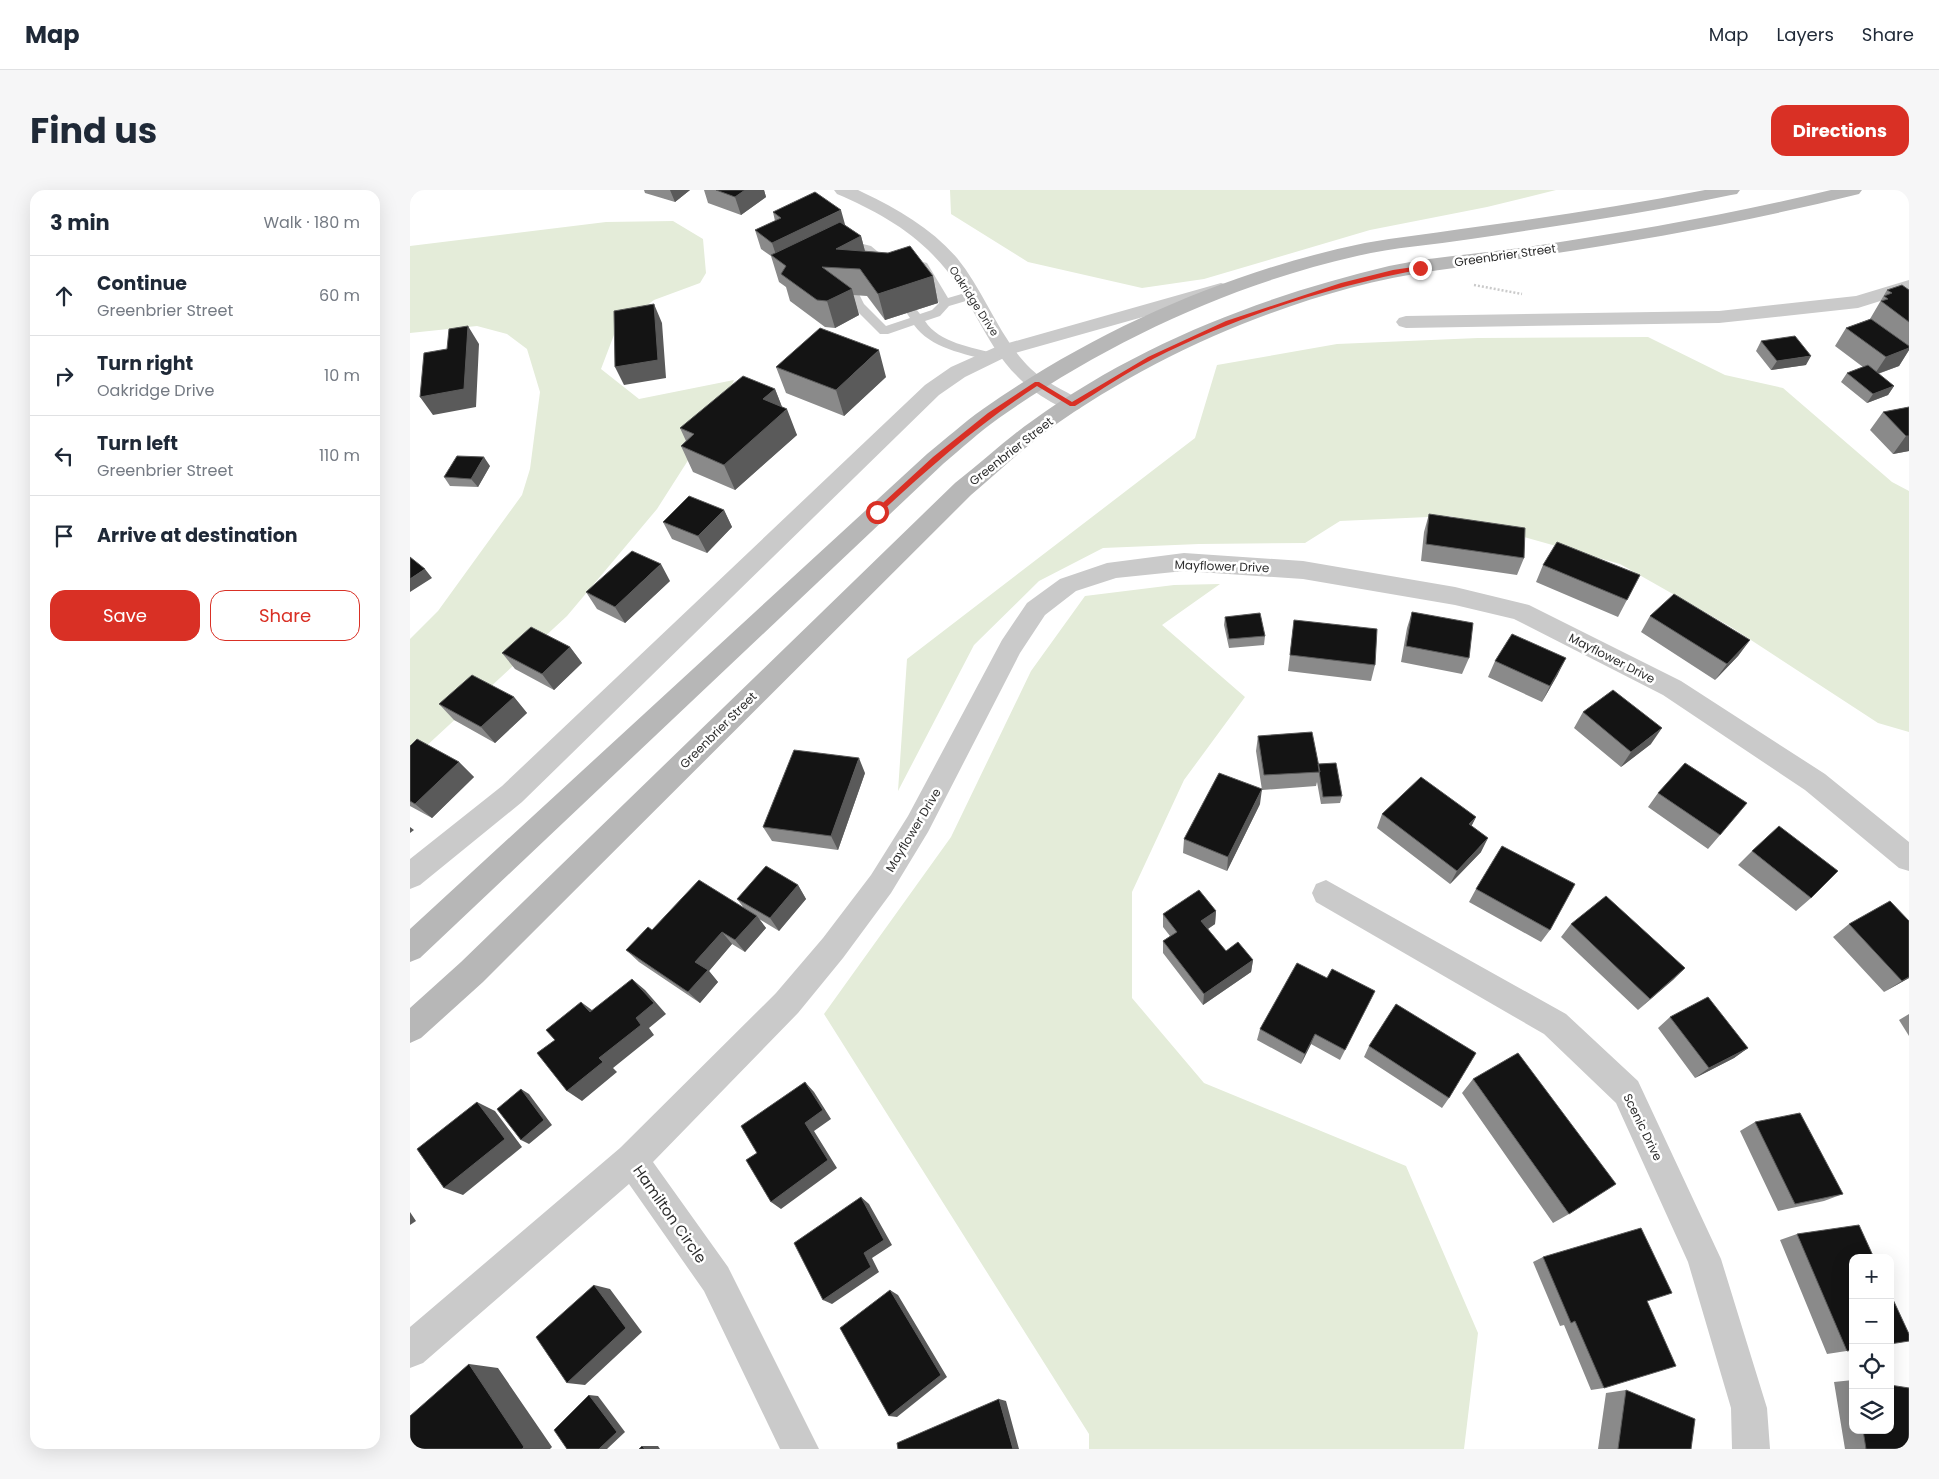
<!DOCTYPE html>
<html lang="en">
<head>
<meta charset="utf-8">
<style>
	:root { --surface:#fff; --page:#f6f6f7; --text:#1f2937; --muted:#747a83; --line:#e0e1e3; --accent:#d93025 }
	body { margin:0; font-family:Poppins,sans-serif; background:var(--page); color:var(--text) }
	.controls { position:absolute; right:15px; bottom:15px; display:grid; overflow:hidden; border-radius:10px; box-shadow:0 5px 20px #0002 }
	.controls button { width:45px; height:45px; display:grid; place-items:center; padding:0; border:0; border-bottom:1px solid var(--line); background:var(--surface); color:var(--text); font:25px sans-serif }
	.stop { position:absolute; width:15px; height:15px; margin:-11px; border:4px solid #d93025; border-radius:50%; background:#fff }
	.stop.end { background:#d93025; border-color:#fff; box-shadow:0 1px 5px #0008 }
	.list { margin:0; padding:0; list-style:none }
	h2 { display:flex; justify-content:space-between; align-items:center; height:65px; margin:0; padding:0 20px; font-size:21px }
	h2 small { font-size:16px; font-weight:400; color:var(--muted) }
	.list li { display:grid; grid-template-columns:32px 1fr auto; gap:15px; align-items:center; box-sizing:border-box; height:80px; padding:0 20px; border-top:1px solid var(--line) }
	.list b { display:block; font-size:19px; white-space:nowrap }
	.list p { margin:0; font-size:16px; white-space:nowrap; color:var(--muted) }
	.list em { font-size:16px; font-style:normal; color:var(--muted) }
	.actions { display:flex; gap:10px; padding:15px 20px }
	.actions a { flex:1; padding:11px 0; border:1px solid var(--accent); border-radius:15px; text-align:center; font-size:18px; color:var(--accent) }
	.actions .main { background:var(--accent); color:#fff }
	.icon { flex:none; width:28px; height:28px; fill:none; stroke:currentColor; stroke-width:2; stroke-linecap:round; stroke-linejoin:round }
	.map { position:relative; flex:none; width:1499px; height:1259px; overflow:hidden; border-radius:15px }
	header { display:flex; align-items:center; gap:30px; box-sizing:border-box; height:70px; padding:0 25px; background:var(--surface); border-bottom:1px solid var(--line) }
	header strong { font-size:24px }
	nav { display:flex; gap:28px; margin-inline-start:auto; font-size:18px }
	.intro { display:flex; align-items:center; justify-content:space-between; box-sizing:border-box; height:120px; padding:0 30px }
	h1 { margin:0; font-size:35px }
	.button { padding:12px 22px; border-radius:15px; background:var(--accent); color:#fff; font-size:18px; font-weight:700 }
	main { display:flex; gap:30px; padding:0 30px }
	aside { flex:1; background:var(--surface); border-radius:15px; box-shadow:0 5px 20px #0002 }
	.map>svg:first-child { display:block }
	.green { fill:#e4ecd9 }
	.lines { fill:none; stroke-linecap:round; stroke-linejoin:round }
	.path { stroke:#cacaca; stroke-width:2.5; stroke-dasharray:2 2; stroke-linecap:butt }
	.service { fill:#cacaca; fill-rule:evenodd }
	.minor { fill:#cacaca; fill-rule:evenodd }
	.tertiary { fill:#cacaca; fill-rule:evenodd }
	.secondary { fill:#b7b7b7; fill-rule:evenodd }
	.wall { fill:#8a8a8a }
	.shaded-wall { fill:#5a5a5a }
	.building { fill:#141414; stroke:#5a5a5a }
	.route { fill:#d93025 }
	.labels { text-anchor:middle; dominant-baseline:central; stroke-width:5; stroke-linejoin:round; paint-order:stroke }
	.far-street-label { font-size:11px; fill:#2d2d2d; stroke:#fff }
	.street-label { font-size:12px; fill:#2d2d2d; stroke:#fff }
	.near-street-label { font-size:15px; fill:#2d2d2d; stroke:#fff }
</style>
</head>
<body>
<header>
<strong>Map</strong>
<nav><a>Map</a><a>Layers</a><a>Share</a></nav>
</header>
<div class="intro"><h1>Find us</h1><a class="button">Directions</a></div>
<main>
<aside>
<h2>3 min<small>Walk · 180 m</small></h2>
<ul class="list">
<li><svg class="icon" aria-label="ahead" viewBox="0 0 24 24"><path d="M12 20V5M6 11l6-6 6 6"/></svg><div><b>Continue</b><p>Greenbrier Street</p></div><em>60 m</em></li>
<li><svg class="icon" aria-label="right" viewBox="0 0 24 24"><path d="M7 20v-9h11M14 6l5 5-5 5"/></svg><div><b>Turn right</b><p>Oakridge Drive</p></div><em>10 m</em></li>
<li><svg class="icon" aria-label="left" viewBox="0 0 24 24"><path d="M17 20v-9H6M10 6l-5 5 5 5"/></svg><div><b>Turn left</b><p>Greenbrier Street</p></div><em>110 m</em></li>
<li><svg class="icon" aria-label="arrive" viewBox="0 0 24 24"><path d="M6 21V4h12l-3 4 3 4H6"/></svg><div><b>Arrive at destination</b></div></li>
</ul>
<div class="actions"><a class="main">Save</a><a>Share</a></div>
</aside>
<div class="map">
<svg width="1499" height="1259" viewBox="0 0 1499 1259">
	<rect width="100%" height="100%" fill="#fff"/>
	<path class="green" d="M540,0H1146L1077,17L960,40L794,89L732,98L618,72L541,24Z
		M263,31L293,49L296,83L290,93L244,110L207,137L191,179L229,209L324,190L314,214L247,319L157,426L0,571V449L28,421L112,305L120,279L130,202L117,159L97,144L67,136L0,143V56L196,32Z
		M1238,147L1315,185L1373,198L1482,292L1499,301V542L1468,533L1321,437L1210,374L1040,326L930,331L895,353L789,354L693,358L629,391L564,455L488,601L497,469L785,248L807,175L927,154L1068,148Z
		M810,394L752,435L835,507L774,590L722,702V808L794,893L996,976L1068,1143L1054,1259H679V1244L414,824L541,647L621,481L675,406L764,395Z"/>
	<g class="lines">
		<path class="path" d="M1064,95L1112,104"/>
		<path class="service" d="M445,52L461,56L485,76L483,79H475L449,60L431,64L425,60L435,54Z
			M513,72L517,73L538,108L562,101L568,105L566,108L539,116L530,126L515,131C529,153 562,157 586,164L587,167L586,170L581,171C555,164 520,158 504,135L478,144H470L444,118L438,105L444,101L448,102L454,114L476,136L500,128L496,122L498,119H506L510,124L522,120L529,113L507,76Z"/>
		<path class="minor" d="M1499,90V102L1448,118L1309,133L996,138L989,136L986,132L989,128L996,126L1309,121L1446,106Z
			M811,93L818,95L821,99L818,103L602,164L555,187L529,205L112,612L10,695L0,699V669L92,596L515,195L541,177L588,156Z
			M774,363L893,371L1045,397L1119,415L1271,491L1415,584L1499,652V681L1489,678L1395,600L1253,505L1104,429L1045,415L893,389L774,381L706,388L666,401L635,425L610,463L518,642L481,703L433,768L388,823L243,972L318,1077L409,1259H370L294,1101L219,994L13,1173L0,1178V1137L210,958L366,803L413,748L461,685L498,626L592,450L617,413L650,389L697,373Z
			M916,690L1156,824L1228,891L1311,1069L1357,1218L1360,1259H1322L1321,1218L1278,1072L1206,913L1134,844L906,712L902,703L906,694Z"/>
		<path class="tertiary" d="M424,0H448L454,3C488,19 522,39 547,68C575,102 589,148 621,179C635,192 653,200 669,209L673,214L669,219C658,222 651,217 641,212C574,174 572,114 523,65C496,37 462,19 427,4Z"/>
		<path class="secondary" d="M1295,0H1330L1327,4L1321,5C1235,23 1148,36 1061,49C1023,55 984,57 947,66C819,95 696,153 589,228C569,242 551,259 533,274L10,768L0,772V739L517,264C536,249 553,233 573,219C686,140 819,81 955,53C987,47 1019,44 1051,39C1132,28 1214,16 1295,0Z
			M1421,0H1452L1449,4C1345,30 1240,49 1134,65C1069,76 1004,80 940,98C833,127 729,175 638,240C611,260 587,283 561,305L73,792L11,848L0,853V818L51,772L545,293C571,273 595,250 622,231C728,154 853,106 979,76C1027,66 1076,63 1124,56C1224,41 1323,24 1421,0Z"/>
	</g>
	<path class="wall" d="M234,0H280L265,12L235,3Z
		M294,0H354L356,7L331,25L298,13Z
		M363,22L435,35L451,46L455,61L523,86L528,113L475,130L457,106L443,105L449,125L425,138L415,137L380,111L376,97L369,92L361,66L351,59L345,40L365,31Z
		M1477,100H1499V160L1489,176L1468,184L1484,196L1478,205L1457,213L1431,192L1437,183L1453,177L1425,156L1436,138L1460,129Z
		M1351,151L1396,175L1361,180L1346,161Z
		M366,177L476,187L434,226L376,203Z
		M365,199L372,217L387,245L325,300L283,282L271,256L276,251L270,238Z
		M1499,217V261L1483,264L1460,240L1473,222Z
		M80,276L68,297L40,296L34,287Z
		M314,320L322,337L297,363L262,349L253,332Z
		M1019,324L1114,368L1107,385L1011,371L1014,342Z
		M1133,375L1230,385L1208,427L1126,392Z
		M260,391L215,433L187,419L176,402Z
		M1002,422L1059,468L1052,484L991,472L997,438Z
		M1240,426L1340,450L1328,466L1305,490L1231,442Z
		M815,427L855,446L854,455L819,458L814,435Z
		M884,430L965,475L961,491L878,481Z
		M160,457L172,473L144,500L105,479L92,463Z
		M1085,471L1148,484L1132,512L1078,487Z
		M104,507L117,523L85,553L44,530L29,514Z
		M1173,522L1241,554L1211,577L1164,538Z
		M848,546L908,574L932,606L930,613L911,614L907,592L906,596L852,600L846,561Z
		M0,556L49,572L64,587L22,628L0,616Z
		M455,583L428,660L362,651L353,637Z
		M1248,603L1310,645L1298,659L1238,617Z
		M850,614L817,681L773,663L774,649Z
		M972,624L1066,627L1061,636L1071,662L1040,694L967,638Z
		M1342,661L1401,708L1386,721L1328,675Z
		M388,695L396,709L369,741L349,729L356,738L335,762L322,754L299,781L308,792L290,813L229,772L216,760L242,740L334,718L327,709Z
		M1066,699L1140,740L1131,752L1059,712Z
		M806,721L805,734L798,739L816,761L843,770L841,782L793,815L753,763V751L760,746L753,737V724Z
		M1161,734L1275,778L1228,820L1151,747Z
		M1439,734L1499,788L1474,802L1423,747Z
		M917,788L965,801L930,870L901,854L891,874L847,850L850,839Z
		M1499,824V846L1489,830Z
		M1260,827L1338,858L1324,868L1285,888L1248,838Z
		M959,856L1039,908L1032,918L954,867Z
		M1063,889L1159,1024L1143,1033L1052,903Z
		M1345,932L1433,1004L1414,1011L1368,1021L1330,941Z
		M1387,1044L1443,1160L1417,1164L1370,1050Z
		M1133,1067L1237,1111L1194,1198L1181,1200L1154,1135L1150,1136L1123,1072Z
		M1443,1190V1240H1480L1499,1259H1435L1424,1192Z
		M1216,1200L1281,1259H1188L1196,1203Z"/>
	<path class="shaded-wall" d="M0,0H7L0,9Z
		M260,0H280L265,12Z
		M335,0H354L356,7L331,25L325,7Z
		M431,20L436,38L368,71L362,53Z
		M451,46L458,73L426,59Z
		M523,86L528,113L475,130L468,104Z
		M442,99L449,125L425,138L417,111Z
		M244,114L252,133L256,188L214,195L205,177Z
		M58,136L69,154L66,217L23,225L10,207Z
		M1499,158V160L1489,176L1464,185L1476,167Z
		M469,160L476,187L434,226L426,200Z
		M1401,166L1396,175L1361,180L1367,171Z
		M1484,196L1478,205L1457,213L1463,204Z
		M365,199L374,222L377,219L387,245L325,300L314,275L353,209Z
		M1496,246H1499V261L1483,264Z
		M74,267L80,276L68,297L61,289Z
		M314,320L322,337L297,363L288,346Z
		M251,374L260,391L215,433L205,417Z
		M15,379L22,388L0,402V389Z
		M1340,450L1328,466L1305,490L1317,474Z
		M160,457L172,473L144,500L132,484Z
		M1156,468L1148,484L1132,512L1140,496Z
		M104,507L117,523L85,553L71,537Z
		M1252,538L1241,554L1211,577L1221,562Z
		M449,568L455,583L428,660L421,646Z
		M49,572L64,587L22,628L5,614Z
		M852,599L850,614L817,681L818,667Z
		M1066,627L1059,641V634Z
		M0,637L4,640L0,643Z
		M1078,648L1071,662L1040,694L1047,681Z
		M388,695L396,709L369,741L360,728Z
		M806,721L805,734L790,744L791,731Z
		M347,726L356,738L335,762L325,750Z
		M312,742L322,754L299,781L308,792L290,813L278,802L285,772Z
		M843,770L841,782L793,815L794,804Z
		M1275,778L1263,790L1228,820L1240,809Z
		M1499,787V788L1474,802L1492,791Z
		M222,789L235,800L256,824L239,838L244,845L203,878L207,882L172,911L157,901L189,868L226,828Z
		M171,812L186,823L180,822Z
		M905,844L901,854L891,874L895,864Z
		M1338,858L1324,868L1285,888L1299,878Z
		M395,892L404,902L421,929L404,941L427,978L371,1019L361,1012L395,933Z
		M111,899L119,904L142,935L119,954L111,950Z
		M67,912L85,921L112,957L53,1005L34,998Z
		M451,1007L459,1014L482,1055L462,1068L469,1082L422,1114L413,1110Z
		M0,1022L6,1031L0,1035Z
		M184,1095L200,1099L232,1142L175,1195L157,1193Z
		M480,1100L488,1105L537,1187L487,1227L479,1226Z
		M59,1174L88,1178L142,1257L140,1259H112Z
		M179,1205L188,1206L215,1242L197,1259H189Z
		M589,1209L596,1211L609,1259H603Z
		M232,1256H248L250,1259H235Z"/>
	<path class="building" d="M306,0H335L325,7Z
		M405,2L431,20L362,53L345,40L371,28L363,22Z
		M430,32L451,46L426,59L478,63L500,56L523,86L468,104L450,79L412,77L442,99L417,111L407,110L371,84L376,76L361,65Z
		M1492,95L1499,100V132L1471,111L1478,109L1474,106L1482,103L1477,100Z
		M244,114L248,170L205,177L204,121Z
		M1461,129L1499,156V158L1476,167L1436,138Z
		M58,136L54,199L10,207L14,163L37,159L39,139Z
		M410,138L469,160L426,200L366,177Z
		M1385,146L1401,166L1367,171L1351,151Z
		M1458,175L1484,196L1463,204L1437,183Z
		M333,186L365,199L353,209L377,219L314,275L271,256L284,244L270,238Z
		M1499,217V246H1496L1473,222Z
		M47,266L74,267L61,289L34,287Z
		M279,306L314,320L288,346L253,332Z
		M1019,324L1115,338L1114,368L1016,354Z
		M1147,352L1230,385L1217,410L1133,375Z
		M222,361L251,374L205,417L176,402Z
		M0,367L15,379L0,389Z
		M1264,404L1340,450L1317,474L1240,426Z
		M1002,422L1063,433L1059,468L996,456Z
		M850,423L855,446L819,449L815,427Z
		M884,430L967,439L965,475L880,465Z
		M121,437L160,457L132,484L92,463Z
		M1102,444L1156,468L1140,496L1085,471Z
		M62,485L104,507L71,537L29,514Z
		M1203,500L1252,538L1221,562L1173,522Z
		M902,542L910,582L854,585L848,546Z
		M7,549L49,572L5,614L0,611V556Z
		M384,560L449,568L421,646L353,637Z
		M926,573L932,606L913,607L908,574Z
		M1275,573L1337,613L1310,645L1248,603Z
		M809,583L852,599L818,667L774,649Z
		M1011,587L1066,627L1059,634L1078,648L1047,681L972,624Z
		M1369,636L1428,681L1401,708L1342,661Z
		M1092,656L1165,694L1140,740L1066,699Z
		M356,676L388,695L360,728L327,709Z
		M289,690L347,726L325,750L312,742L285,772L298,780L278,802L216,760L238,737L242,740Z
		M789,700L806,721L791,731L816,761L828,752L843,770L794,804L753,751L767,742L753,724Z
		M1196,706L1275,778L1240,809L1161,734Z
		M1480,711L1499,731V787L1492,791L1439,734Z
		M887,773L917,788L922,779L965,801L935,860L905,844L895,864L850,839Z
		M222,789L244,813L226,828L231,835L189,868L193,872L157,901L127,863L145,850L136,840L171,812L180,822Z
		M1298,807L1338,858L1299,878L1260,827Z
		M986,814L1066,863L1039,908L959,856Z
		M1108,863L1206,994L1159,1024L1063,889Z
		M395,892L413,920L395,933L418,970L361,1012L336,970L347,963L331,936Z
		M111,899L134,930L111,950L87,919Z
		M67,912L95,949L34,998L7,959Z
		M1390,923L1433,1004L1385,1014L1345,932Z
		M451,1007L474,1050L454,1063L461,1077L413,1110L384,1053Z
		M1449,1035L1464,1068H1443V1160L1437,1161L1387,1044Z
		M1231,1038L1262,1103L1237,1111L1266,1176L1194,1198L1165,1131L1161,1133L1133,1067Z
		M184,1095L216,1138L157,1193L126,1147Z
		M480,1100L531,1185L479,1226L430,1138Z
		M1480,1103L1499,1144V1151L1480,1154Z
		M59,1174L114,1257L112,1259H0V1226Z
		M1480,1195L1499,1198V1259H1456L1453,1240H1480Z
		M1216,1200L1285,1229L1281,1259H1208Z
		M179,1205L207,1242L189,1259H157L144,1240Z
		M589,1209L603,1259H488L487,1253Z
		M232,1256L235,1259H229Z"/>
	<path class="route" d="M1010,76L1012,79C919,97 827,126 743,169C716,183 691,200 665,216H660L627,196C569,234 520,277 469,324L463,322L523,267L578,223L625,192H629L662,212L738,167L816,131L931,93L983,80Z"/>
	<g class="labels">
		<g class="far-street-label">
			<text transform="translate(564 111) rotate(57)">Oakridge Drive</text>
		</g>
		<g class="street-label">
			<text transform="translate(1095 65) rotate(-8)">Greenbrier Street</text>
			<text transform="translate(601 261) rotate(-38)">Greenbrier Street</text>
			<text transform="translate(812 376) rotate(2)">Mayflower Drive</text>
			<text transform="translate(1202 468) rotate(27)">Mayflower Drive</text>
			<text transform="translate(308 540) rotate(-45)">Greenbrier Street</text>
			<text transform="translate(503 640) rotate(-59)">Mayflower Drive</text>
			<text transform="translate(1233 937) rotate(64)">Scenic Drive</text>
		</g>
		<g class="near-street-label">
			<text transform="translate(260 1024) rotate(55)">Hamilton Circle</text>
		</g>
	</g>
</svg>
<div class="controls">
<button>+</button>
<button>−</button>
<button><svg class="icon" aria-label="locate" viewBox="0 0 24 24"><circle cx="12" cy="12" r="6"/><path d="M12 2v4M12 18v4M2 12h4M18 12h4"/></svg></button>
<button><svg class="icon" aria-label="layers" viewBox="0 0 24 24"><path d="M12 4l9 5-9 5-9-5zM3 14l9 5 9-5"/></svg></button>
</div>
<div class="stop" style="left:467px;top:322px"></div>
<div class="stop end" style="left:1010px;top:78px"></div>
</div>
</main>
</body>
</html>
